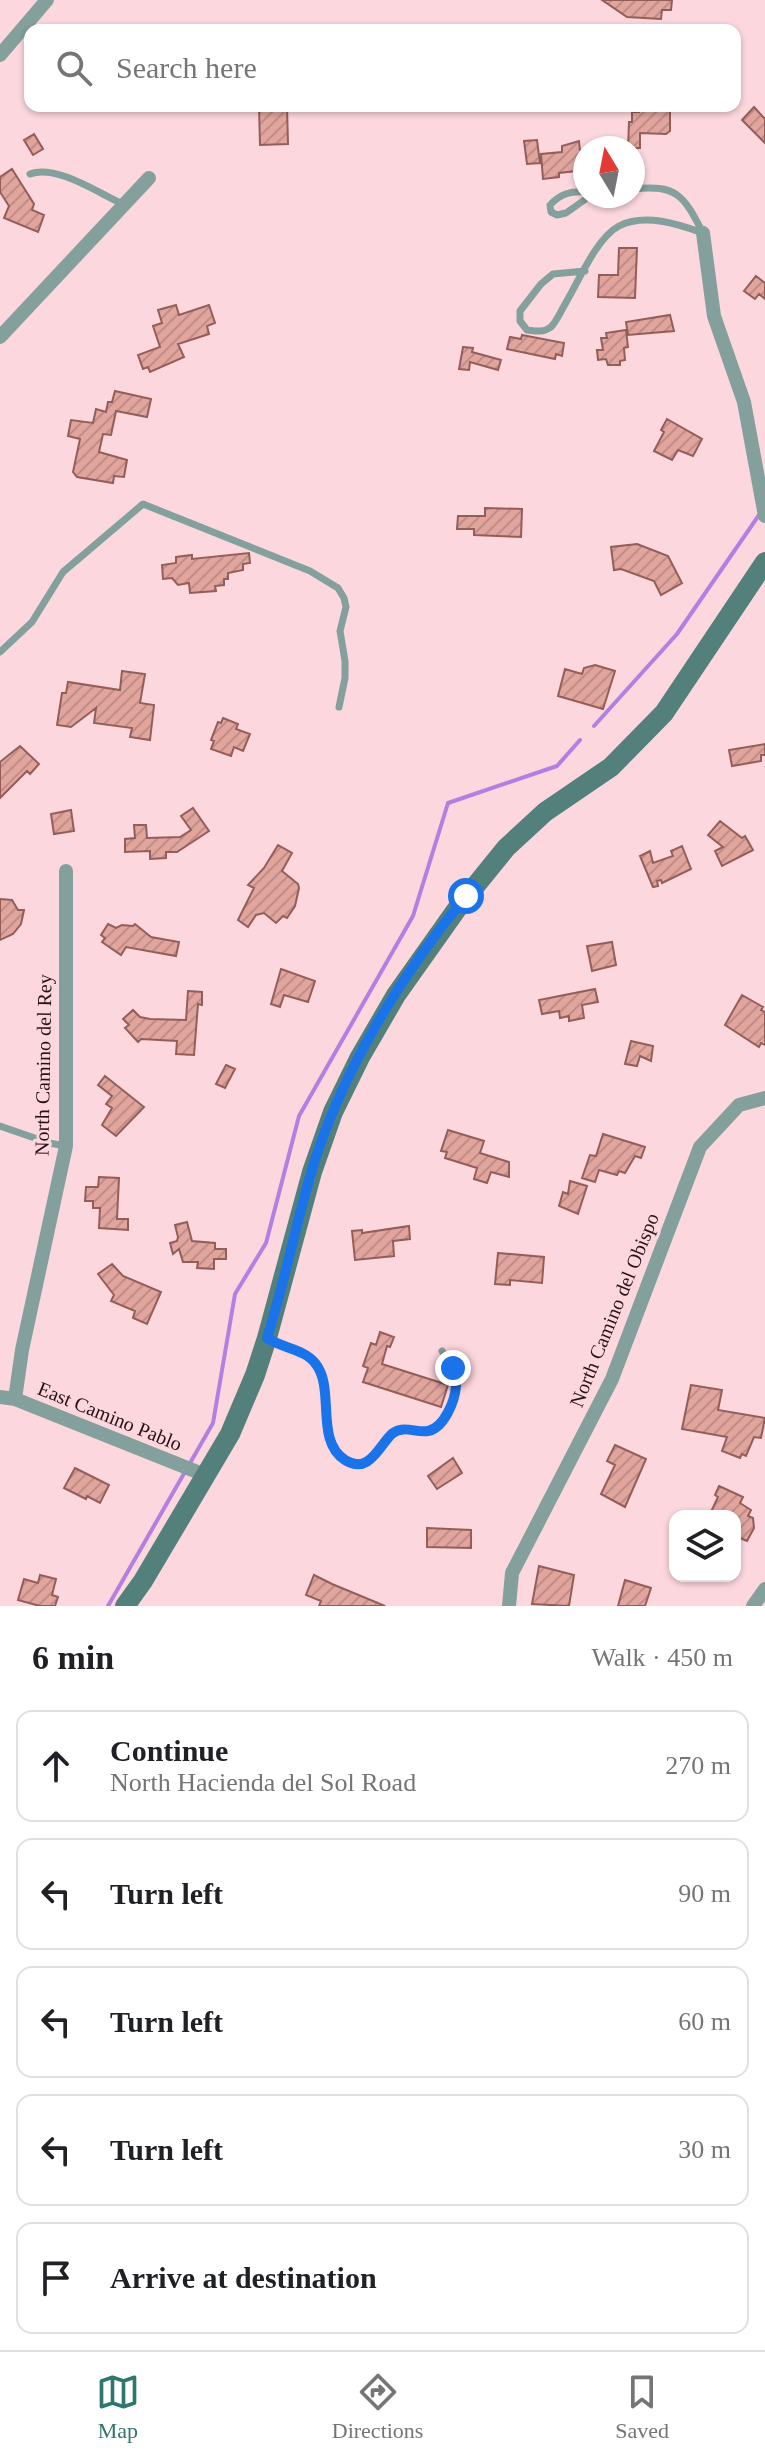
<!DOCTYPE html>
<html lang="en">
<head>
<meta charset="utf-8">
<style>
	:root { --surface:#fff; --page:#f6f6f6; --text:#202124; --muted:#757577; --line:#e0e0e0; --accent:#2e766f }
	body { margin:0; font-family:"Times New Roman",serif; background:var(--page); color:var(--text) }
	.controls { position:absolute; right:24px; bottom:24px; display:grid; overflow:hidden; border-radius:16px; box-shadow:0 2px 6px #0004 }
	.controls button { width:72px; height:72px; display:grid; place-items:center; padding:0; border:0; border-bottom:2px solid var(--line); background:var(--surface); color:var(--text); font:40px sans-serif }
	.compass { position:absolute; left:573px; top:136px; width:72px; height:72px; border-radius:50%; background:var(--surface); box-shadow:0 2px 6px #0004; rotate:350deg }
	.stop { position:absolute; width:24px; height:24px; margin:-18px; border:6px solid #1a73e8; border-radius:50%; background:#fff }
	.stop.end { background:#1a73e8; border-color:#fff; box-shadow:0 2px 8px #0008 }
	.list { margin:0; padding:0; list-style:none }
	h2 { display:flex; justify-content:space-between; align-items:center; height:104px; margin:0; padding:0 32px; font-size:34px }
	h2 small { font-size:26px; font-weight:400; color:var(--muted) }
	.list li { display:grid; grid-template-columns:52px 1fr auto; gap:24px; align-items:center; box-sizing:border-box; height:112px; margin:0 16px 16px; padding:0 16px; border:2px solid var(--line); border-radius:16px }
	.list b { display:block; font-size:30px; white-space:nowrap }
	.list p { margin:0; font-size:26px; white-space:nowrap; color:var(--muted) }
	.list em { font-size:26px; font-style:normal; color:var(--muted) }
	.icon { flex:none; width:44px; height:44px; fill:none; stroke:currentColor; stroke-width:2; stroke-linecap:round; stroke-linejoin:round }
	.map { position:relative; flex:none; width:765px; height:1606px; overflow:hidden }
	.search { position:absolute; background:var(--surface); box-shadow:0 2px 6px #0004; left:24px; right:24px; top:24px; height:88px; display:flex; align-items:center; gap:20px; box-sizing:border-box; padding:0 28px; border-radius:16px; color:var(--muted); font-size:30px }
	.sheet { height:744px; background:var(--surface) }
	nav { display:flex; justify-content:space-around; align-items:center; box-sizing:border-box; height:112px; border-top:2px solid var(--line); background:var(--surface); font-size:22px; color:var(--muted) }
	nav a { display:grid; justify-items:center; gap:4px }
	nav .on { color:var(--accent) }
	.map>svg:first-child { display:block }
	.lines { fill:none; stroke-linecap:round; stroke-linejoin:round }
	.stream { stroke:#b280e3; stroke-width:4 }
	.building { fill:url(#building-hatch); stroke:#945e58; stroke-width:2 }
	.lane { stroke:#84a09c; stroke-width:7 }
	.street { stroke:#84a09c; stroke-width:14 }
	.secondary { stroke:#54807b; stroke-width:20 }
	.route { stroke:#1a73e8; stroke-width:10 }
	.labels { text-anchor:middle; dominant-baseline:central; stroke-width:6; stroke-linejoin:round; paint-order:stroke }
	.street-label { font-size:20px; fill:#281217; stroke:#fdd7de }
</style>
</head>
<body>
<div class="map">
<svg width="765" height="1606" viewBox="0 0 765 1606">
	<defs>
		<pattern id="building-hatch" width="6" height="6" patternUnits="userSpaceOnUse" patternTransform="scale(2)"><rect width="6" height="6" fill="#e1a59e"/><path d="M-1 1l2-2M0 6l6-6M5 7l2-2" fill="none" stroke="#c18d87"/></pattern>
	</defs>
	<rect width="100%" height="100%" fill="#fdd7de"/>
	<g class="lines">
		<path class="stream" d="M594,726L677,634L759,515
			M108,1606L213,1423L235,1294L266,1243L299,1116L413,916L448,803L557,766L580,740"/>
	</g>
	<path class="building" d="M602,0H672L671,10H662L661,19L627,17Z
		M259,106H287L288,144L260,145Z
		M639,106H670V131L666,134L640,133V148H628L629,122H632V112H639Z
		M754,107L765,119V143L742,120Z
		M34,134L43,149L33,155L24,140Z
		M537,140L540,163L527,164L524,141Z
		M579,141L580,151L585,150V170L559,173V177L543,179L541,154L562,152V146Z
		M12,169L34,204L32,210L44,215L38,232L4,218L9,206L0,192V177Z
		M619,248H637L635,298L598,297L599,275H618Z
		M756,276L765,283V299L759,294L755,299L744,291Z
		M176,305L179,315L209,305L215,323L207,326L209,334L178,344L184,357L150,372L148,367L143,369L138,355L160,347L153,326L162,323L158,310Z
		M670,315L674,331L628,335L626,322Z
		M626,330L628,347L624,348L625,360L620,361V365H608L606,359L598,360L597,350H603L601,338H607L606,333Z
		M522,335L564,343L562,356L556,354L555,359L507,349L510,337L521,339Z
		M463,347L473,348L472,352L501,360L498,370L470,362L469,370L459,369Z
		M115,391L151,399L147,417L116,411L111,435L103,434L99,452L127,460L124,477L114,476L113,483L77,477L73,472L80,439L68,436L71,420L93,423L96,409L106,412L108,402H112Z
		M667,419L702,439L693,456L678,450L672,460L654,451L664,432L661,430Z
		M485,508L522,509L521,537L474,535V529H457L458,516H485Z
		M637,544L668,556L682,583L661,595L654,581L621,569L614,570L611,547Z
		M249,553L250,563L243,564V570L228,573V579H224V585L215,586L216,591L190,593L189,583L178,585L172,578L163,579L162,565L176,563V557L192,555V559Z
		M595,665L615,671L603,709L558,696L565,669L582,674L584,668Z
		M122,671L145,674L140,703L154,705L150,740L130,737L132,728L94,723L96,708L71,727L57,725L62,693H66L68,682L120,690Z
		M223,718L238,724L236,729L250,734L243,751L234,747L231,756L211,749L214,741L211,740L218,722L221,723Z
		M765,744V755H761V761L732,766L729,750Z
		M20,746L39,764L30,774L27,771L0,798V762Z
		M193,808L209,831L177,852H166V858L150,859V851L125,852V839L135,838L134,825H146L147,838L180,837L191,830L181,816Z
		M71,810L74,831L54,834L51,814Z
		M720,821L742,838L745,836L753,850L722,866L715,851L723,847L708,835Z
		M278,845L292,853L282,871L298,884L299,888L295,906L287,918L283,916L276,923L264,913L256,915L248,927L238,920L254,888L248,885L264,868Z
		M682,846L691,869L662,883L661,880L657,881L658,886L653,887L640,856L650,851L653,863L673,856L671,851Z
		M0,899L12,900L18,910H24L21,924L13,934L0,940Z
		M108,924L116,928L122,925L133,926L135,924L151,937L179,942L176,956L126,947L121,955L102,942L105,938L101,935Z
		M612,942L616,965L592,971L587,946Z
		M281,969L315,981L308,1002L284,995L280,1007L271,1004Z
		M595,989L598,1002L582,1005L584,1018L569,1021V1016L560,1018L559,1011L542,1014L539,1000Z
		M188,991L202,992V1005L198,1004L194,1055L176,1054L177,1041L141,1039L138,1042L125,1028L129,1025L123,1019L133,1010L140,1017L150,1019L186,1020Z
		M742,995L763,1007L761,1010L765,1012V1045L761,1043L759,1047L725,1025Z
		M631,1041L653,1046L651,1061L640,1056L637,1066L625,1064Z
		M226,1065L235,1069L225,1088L216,1084Z
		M105,1076L144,1107L116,1136L102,1125L112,1108L106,1104L112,1096L98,1085Z
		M448,1130L484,1141L480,1153L509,1162V1177L491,1172L487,1183L474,1179L477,1168L445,1158L447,1152L441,1151Z
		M603,1134L645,1147L641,1158L635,1156L625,1173L619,1171L617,1175L599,1170L595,1182L582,1178L590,1155L596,1156Z
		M99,1177L119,1178L117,1219H128V1230L99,1228L100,1208H93V1201H85L86,1187H98Z
		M570,1181L587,1186L578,1214L559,1206L563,1192L568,1194Z
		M187,1222L192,1241L215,1243V1249H226V1259H214V1269L197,1268L198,1262H183L179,1249L173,1254L170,1243L177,1241L178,1237L175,1225Z
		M409,1226L410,1239L393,1241L394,1256L355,1260L352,1231L362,1230V1233Z
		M498,1253L544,1257L542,1283L510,1280V1285L495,1284Z
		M112,1264L123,1276L161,1292L147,1324L133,1318L135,1311L111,1301L114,1295L98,1274Z
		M380,1332L394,1337L390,1347L387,1346L382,1364L448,1385L441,1407L363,1382L368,1368L363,1366L371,1343L376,1345Z
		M691,1385L722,1390L718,1410L765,1418L761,1438L754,1437L746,1456L742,1454L740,1458L722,1451L727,1437L682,1429Z
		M615,1445L646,1459L625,1507L601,1494L615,1465L607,1461Z
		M453,1458L462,1473L437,1489L428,1476Z
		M75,1468L109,1485L100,1503L87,1496L86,1499L64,1488Z
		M719,1486L743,1497L740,1503L751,1510L748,1516L753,1518L754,1528L747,1541L735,1536V1516H709L718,1497L715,1495Z
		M427,1528L471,1530V1548L427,1547Z
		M539,1566L574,1575L569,1606L532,1604Z
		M40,1575L56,1579L52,1595L58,1597L55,1606H40L18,1600L24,1579L38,1583Z
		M314,1575L332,1584L385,1606H319L321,1601L306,1595Z
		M625,1580L651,1588L645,1606H618Z"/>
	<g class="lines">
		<path class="lane" d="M30,174C56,164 98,193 123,204
			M633,189C677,184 684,196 703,233
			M585,192C570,191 560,194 550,205L551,212L557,215L566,213L590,196
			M585,271L553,274L541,284L520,311V321L527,330C536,331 543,333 551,327C556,322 560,313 564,306C578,283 596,238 619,226C645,213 678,224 703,233
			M0,652L32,622L63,572L143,504L310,571L338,588L344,598L346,607L340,631L345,661V678L339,707
			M0,1126L49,1143L66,1146
			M269,1340C284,1350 306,1350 317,1365C334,1388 316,1445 347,1460C374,1474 378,1442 394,1432C405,1425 419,1433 430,1430C450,1424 458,1390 454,1372C452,1365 446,1358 442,1351"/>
		<path class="street" d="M0,55L47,0
			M703,233L714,316L744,402L765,516
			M0,337L149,178
			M0,1397L15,1399L205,1475
			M15,1399L22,1350L66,1146V871
			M509,1606L512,1573L612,1379L700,1147L739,1105L765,1098
			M753,1606L765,1589"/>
		<path class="secondary" d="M125,1606L143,1581L230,1434L255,1375L267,1338L312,1172L333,1112L360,1057L396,995L459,906L506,848L545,812L611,767L664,713L765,562"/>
	</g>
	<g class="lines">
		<path class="route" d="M453,1368C454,1373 456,1381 456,1386C455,1401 444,1428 428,1431C416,1433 404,1425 393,1433C380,1443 370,1476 345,1460C314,1440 336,1388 315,1363C304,1349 282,1348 267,1338C284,1284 295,1228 311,1173C340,1074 401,975 466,896"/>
	</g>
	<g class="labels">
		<g class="street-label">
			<text transform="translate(43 1065) rotate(-89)">North Camino del Rey</text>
			<text transform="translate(614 1310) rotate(-68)">North Camino del Obispo</text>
			<text transform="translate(110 1416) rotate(22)">East Camino Pablo</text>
		</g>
	</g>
</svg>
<div class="controls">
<button><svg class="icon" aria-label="layers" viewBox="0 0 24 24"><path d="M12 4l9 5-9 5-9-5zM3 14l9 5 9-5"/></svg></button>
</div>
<svg class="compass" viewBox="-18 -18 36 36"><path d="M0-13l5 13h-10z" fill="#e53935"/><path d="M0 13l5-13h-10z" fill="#757577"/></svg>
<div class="stop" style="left:466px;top:896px"></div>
<div class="stop end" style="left:453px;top:1368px"></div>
<div class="search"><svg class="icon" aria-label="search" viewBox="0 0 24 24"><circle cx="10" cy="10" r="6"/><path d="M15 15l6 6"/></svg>Search here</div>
</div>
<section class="sheet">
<h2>6 min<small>Walk · 450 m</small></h2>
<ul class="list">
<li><svg class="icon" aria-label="ahead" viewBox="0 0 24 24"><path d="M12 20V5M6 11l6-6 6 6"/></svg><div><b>Continue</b><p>North Hacienda del Sol Road</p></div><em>270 m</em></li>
<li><svg class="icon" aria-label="left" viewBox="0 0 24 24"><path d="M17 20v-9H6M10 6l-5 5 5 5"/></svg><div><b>Turn left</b></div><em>90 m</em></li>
<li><svg class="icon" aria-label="left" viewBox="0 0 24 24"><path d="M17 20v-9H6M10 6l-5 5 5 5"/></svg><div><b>Turn left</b></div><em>60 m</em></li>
<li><svg class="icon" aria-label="left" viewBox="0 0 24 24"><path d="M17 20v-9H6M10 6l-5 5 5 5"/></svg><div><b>Turn left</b></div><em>30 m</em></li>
<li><svg class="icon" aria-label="arrive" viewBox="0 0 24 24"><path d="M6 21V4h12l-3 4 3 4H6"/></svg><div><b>Arrive at destination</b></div></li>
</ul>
</section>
<nav>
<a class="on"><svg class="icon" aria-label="map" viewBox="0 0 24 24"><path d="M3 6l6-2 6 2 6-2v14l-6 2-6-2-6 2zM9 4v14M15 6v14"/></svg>Map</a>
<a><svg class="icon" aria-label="directions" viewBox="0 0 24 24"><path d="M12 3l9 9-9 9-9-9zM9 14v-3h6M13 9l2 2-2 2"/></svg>Directions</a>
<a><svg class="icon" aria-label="saved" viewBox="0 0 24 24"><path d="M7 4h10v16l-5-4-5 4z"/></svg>Saved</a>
</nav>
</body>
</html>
